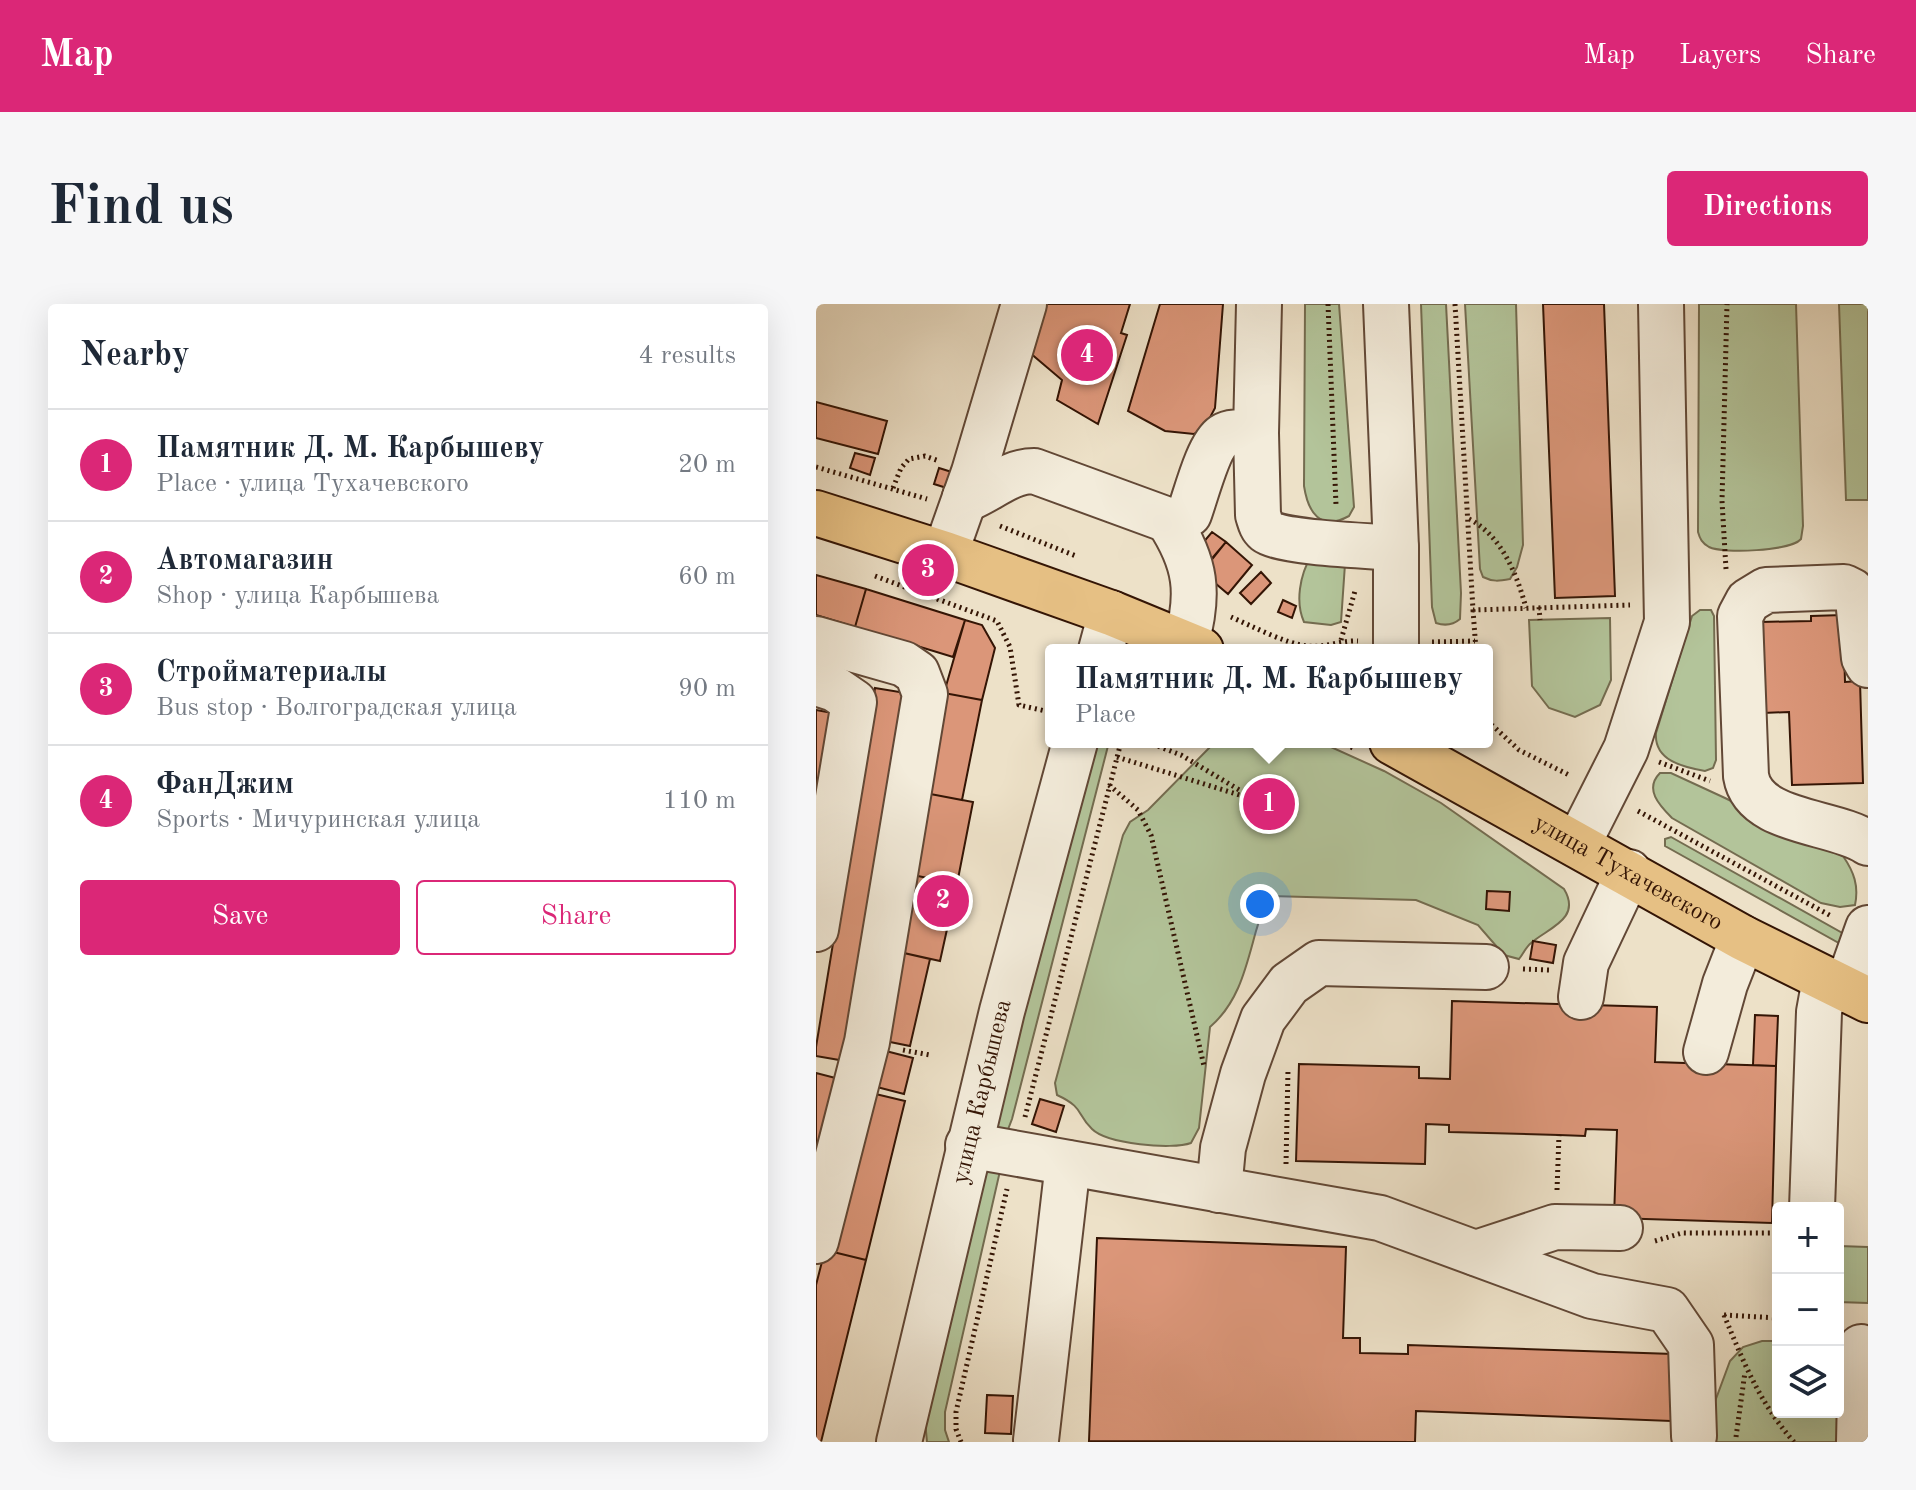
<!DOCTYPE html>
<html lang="en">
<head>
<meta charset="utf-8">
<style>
	:root { --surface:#fff; --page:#f6f6f7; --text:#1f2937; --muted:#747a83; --line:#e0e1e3; --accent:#db2777 }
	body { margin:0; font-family:"Old Standard TT",serif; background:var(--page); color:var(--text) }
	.controls { position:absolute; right:24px; bottom:24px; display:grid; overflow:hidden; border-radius:8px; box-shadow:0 8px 32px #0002 }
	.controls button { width:72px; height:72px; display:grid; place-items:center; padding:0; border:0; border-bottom:2px solid var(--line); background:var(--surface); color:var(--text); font:40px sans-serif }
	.you { position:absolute; left:444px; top:600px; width:28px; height:28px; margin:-20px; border:6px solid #fff; border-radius:50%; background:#1a73e8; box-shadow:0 0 0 12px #1a73e833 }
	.badge { display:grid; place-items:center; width:52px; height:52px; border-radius:50%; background:var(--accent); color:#fff; font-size:26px; font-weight:700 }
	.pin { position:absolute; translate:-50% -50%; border:4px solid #fff; box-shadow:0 2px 8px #0006 }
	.popup { position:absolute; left:229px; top:340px; width:448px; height:104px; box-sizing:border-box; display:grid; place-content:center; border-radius:8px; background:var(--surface); filter:drop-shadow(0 2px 6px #0005); font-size:26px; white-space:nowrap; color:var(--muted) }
	.popup b { font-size:30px; color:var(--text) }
	.popup::after { content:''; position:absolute; left:50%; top:100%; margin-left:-16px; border:16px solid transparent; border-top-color:var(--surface) }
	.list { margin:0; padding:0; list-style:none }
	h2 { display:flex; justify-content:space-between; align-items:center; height:104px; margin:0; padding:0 32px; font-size:34px }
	h2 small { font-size:26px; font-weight:400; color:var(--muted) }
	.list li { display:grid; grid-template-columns:52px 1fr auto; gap:24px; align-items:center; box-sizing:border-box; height:112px; padding:0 32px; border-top:2px solid var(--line) }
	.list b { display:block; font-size:30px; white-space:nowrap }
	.list p { margin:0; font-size:26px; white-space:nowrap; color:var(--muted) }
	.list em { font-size:26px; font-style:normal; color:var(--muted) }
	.actions { display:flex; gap:16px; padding:24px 32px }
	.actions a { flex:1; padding:18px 0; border:2px solid var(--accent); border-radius:8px; text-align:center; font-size:28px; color:var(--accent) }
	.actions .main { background:var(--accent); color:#fff }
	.icon { flex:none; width:44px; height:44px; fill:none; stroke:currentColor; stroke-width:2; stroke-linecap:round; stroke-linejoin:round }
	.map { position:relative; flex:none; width:1052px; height:1138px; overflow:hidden; border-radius:8px }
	header { display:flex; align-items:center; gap:48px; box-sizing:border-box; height:112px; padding:0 40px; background:var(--accent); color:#fff }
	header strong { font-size:38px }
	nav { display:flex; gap:44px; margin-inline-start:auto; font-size:28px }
	.intro { display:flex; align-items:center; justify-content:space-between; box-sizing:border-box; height:192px; padding:0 48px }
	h1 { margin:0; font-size:56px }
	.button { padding:20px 36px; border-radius:8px; background:var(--accent); color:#fff; font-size:28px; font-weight:700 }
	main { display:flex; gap:48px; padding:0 48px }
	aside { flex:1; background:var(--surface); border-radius:8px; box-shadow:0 8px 32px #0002 }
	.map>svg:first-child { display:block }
	.green { fill:#b3c49a; stroke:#746c50; stroke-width:2 }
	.building { fill:#db9679; stroke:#341505; stroke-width:2 }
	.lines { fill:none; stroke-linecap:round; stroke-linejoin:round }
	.minor-casing { stroke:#624836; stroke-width:48 }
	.major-casing { stroke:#341505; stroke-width:48 }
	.path { stroke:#341505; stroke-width:5; stroke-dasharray:2 4; stroke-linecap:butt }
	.minor { stroke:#f3ecdb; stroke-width:44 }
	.major { stroke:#e6c084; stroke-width:44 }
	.labels { text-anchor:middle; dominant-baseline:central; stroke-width:7; stroke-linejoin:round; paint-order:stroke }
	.street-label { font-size:24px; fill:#341505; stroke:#f3ecdb }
</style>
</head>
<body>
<header>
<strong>Map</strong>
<nav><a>Map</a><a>Layers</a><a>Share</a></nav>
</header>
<div class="intro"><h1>Find us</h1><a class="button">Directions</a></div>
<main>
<aside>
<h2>Nearby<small>4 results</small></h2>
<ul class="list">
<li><span class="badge">1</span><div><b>Памятник Д. М. Карбышеву</b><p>Place · улица Тухачевского</p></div><em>20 m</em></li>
<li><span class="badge">2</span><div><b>Автомагазин</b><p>Shop · улица Карбышева</p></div><em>60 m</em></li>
<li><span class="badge">3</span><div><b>Стройматериалы</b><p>Bus stop · Волгоградская улица</p></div><em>90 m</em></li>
<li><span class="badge">4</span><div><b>ФанДжим</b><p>Sports · Мичуринская улица</p></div><em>110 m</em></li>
</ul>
<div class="actions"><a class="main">Save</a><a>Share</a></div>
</aside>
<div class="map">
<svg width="1052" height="1138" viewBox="0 0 1052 1138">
	<rect width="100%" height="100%" fill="#ede1c8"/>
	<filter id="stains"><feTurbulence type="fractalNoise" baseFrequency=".0025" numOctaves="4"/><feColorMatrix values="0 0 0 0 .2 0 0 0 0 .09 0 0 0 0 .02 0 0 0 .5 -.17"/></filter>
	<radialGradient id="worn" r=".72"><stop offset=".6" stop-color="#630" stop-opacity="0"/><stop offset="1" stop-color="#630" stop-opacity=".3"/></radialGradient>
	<path class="green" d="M489,0H523L538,203L533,212C504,228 492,208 488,182Z
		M605,0H630L645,289L644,315C637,321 629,322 620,319L616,303Z
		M649,0H700L707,241L701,263L694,275C683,277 677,278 667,273L664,265Z
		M883,0H980L987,222L985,235C975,247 907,250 893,243C886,239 884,235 882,228Z
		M1023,0H1052V196H1030Z
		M495,252L529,260L525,318L515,321L488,318C479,298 484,271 495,252Z
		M884,306H895L898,312L900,456L897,464L889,467C866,463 838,456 840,429L876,312Z
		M794,314L795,376L784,401L759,413L733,404L716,382L713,316Z
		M276,438H293L196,815L191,828L180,831L176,810Z
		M399,438H504L568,467L625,499L748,585C766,615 732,624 715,639C710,643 707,650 703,655L688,651L662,621L600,596L454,592C446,602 444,615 440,627C430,663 423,698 394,723L383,824L375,839C356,846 291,840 276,825C260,810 269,804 241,791L239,779L307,531L314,518L332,506Z
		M844,469H855L909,494L1027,552C1038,568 1043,582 1039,601L1024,603L1005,599L856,514C843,501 828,485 844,469Z
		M855,533L1037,635L1030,643L849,542V535Z
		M166,866L184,867L129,1108V1126L133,1138H111L109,1116Z
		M1023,942L1052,943V999L1022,998Z
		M946,1037H962V1108H1022V1062L1027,1076L1026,1138H884L914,1057L927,1043Z"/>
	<path class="building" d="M216,0H314L305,29L311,31L282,120L241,96L246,76L213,48Z
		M344,0H407L399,104L388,125L378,130L349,127L312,107Z
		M727,0H788L799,292L739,294Z
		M0,98L71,117L62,150L0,134Z
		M39,149L59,154L54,171L34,164Z
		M123,164L142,170L137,186L118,180Z
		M396,228L410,238L393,258L380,247Z
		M410,238L436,261L412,290L386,268Z
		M445,268L455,279L435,300L424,289Z
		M0,271L50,285L39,323L0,311Z
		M50,285L149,316L137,353L39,323Z
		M467,296L480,302L476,314L462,308Z
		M1027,311L1029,378L1044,377L1047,479L976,481L973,408L947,409L944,318L995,317V312Z
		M149,316L166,321L179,344L166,396L128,389Z
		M59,384L96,390L35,758L0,752V743Z
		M128,389L166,396L146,496L109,489Z
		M0,406L22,410L0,554Z
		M109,489L157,498L141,580L92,570Z
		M92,570L141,580L124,657L79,647Z
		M671,587L694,588L693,607L670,605Z
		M717,637L740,641L737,659L714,655Z
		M79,647L114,655L94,742L59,735Z
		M636,697L841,703L839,758L960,762L956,919L798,914L801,826L770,825L769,832L743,831L633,828V821L610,820L609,860L480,857L483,760L603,763V774L634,775Z
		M939,711L962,712L960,762L937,761Z
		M66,746L97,754L88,790L57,782Z
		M0,769L31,777L0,899Z
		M47,787L89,797L50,956L9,946Z
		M224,795L248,802L240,828L216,820Z
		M281,934L530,943L527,1034H544V1049L592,1050V1041L857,1050L855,1117L600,1107L599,1138L273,1137Z
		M9,946L50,956L5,1138H0V981Z
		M171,1091L197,1092L195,1130L169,1129Z"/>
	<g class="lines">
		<g class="minor-casing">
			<g id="minor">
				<path d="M570,0L580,244V346"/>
				<path d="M440,129L442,211C444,217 445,223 450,227C465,239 556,242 580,244"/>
				<path d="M149,193L151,195C174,186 193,167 218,167L352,216H362L373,210C380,191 392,142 407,132C416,126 430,129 440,129L443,0"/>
				<path d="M352,216C380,259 384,289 370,339"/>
				<path d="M129,250L158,168L208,0"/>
				<path d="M0,335L88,360L101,369L109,390L51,738L0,937"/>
				<path d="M285,346L295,309"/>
				<path d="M1052,361L1048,354L1042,295L1036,287L1028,283L950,286L932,297L924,312L930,472C938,520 1018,516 1052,539"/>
				<path d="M0,379L19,385L38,398L0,625"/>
				<path d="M762,540L810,445L851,318L845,0"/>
				<path d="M1030,686L1052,624"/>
				<path d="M765,693L770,659L813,568"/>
				<path d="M890,748L909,680L927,634"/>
				<path d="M152,841L564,914L776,992L851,1006L875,1041L878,1132"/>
				<path d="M403,886L407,844L427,770L447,715L473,680L503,659L670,663"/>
				<path d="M996,904L1003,708L1009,675"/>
				<path d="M660,949L739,923L804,924"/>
				<path d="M220,1136L252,859"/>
				<path id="s1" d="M83,1138L186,707L259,438"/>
				<path d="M1043,1138L1045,1043"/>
			</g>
		</g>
		<g class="major-casing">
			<g id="major">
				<path d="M0,209L129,250L295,309L385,346"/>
				<path id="s2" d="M576,438L927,634L1052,696"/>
			</g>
		</g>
		<path class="path" d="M512,0L520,201
			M639,0L657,306L814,301
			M0,163L111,195
			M77,184L85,164L93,155L109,152L123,157
			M653,215C685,231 701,270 710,304
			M184,222L260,252
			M910,265L906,197L911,0
			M59,272L181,317L194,343L203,401L234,408
			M723,303L724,316
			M657,306L660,346
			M415,313C436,322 470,340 492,342C509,344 525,336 542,337
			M525,336L539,287
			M616,338L659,337
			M671,403L676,421L703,446L753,471
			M331,438L365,451L435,493
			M524,438L537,444
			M301,453L443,497
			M843,458L894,477
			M293,481L322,506L335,531L388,762
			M436,506L446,492
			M822,507L1017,613
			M707,665L733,666
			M87,746L114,751
			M209,813L305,438
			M470,860L472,766
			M741,886L743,831
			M839,937L866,929H962
			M908,1011C928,1059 943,1098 978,1138
			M908,1011L962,1014
			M920,1133L929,1068
			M145,1138L140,1125V1108L191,885"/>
		<use href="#minor" class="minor"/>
		<use href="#major" class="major"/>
	</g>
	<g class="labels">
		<g class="street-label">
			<text stroke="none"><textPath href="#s2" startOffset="270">улица Тухачевского</textPath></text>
			<text stroke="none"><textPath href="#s1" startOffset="360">улица Карбышева</textPath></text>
		</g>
	</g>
	<rect width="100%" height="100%" filter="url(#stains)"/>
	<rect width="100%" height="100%" fill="url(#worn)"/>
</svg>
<div class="controls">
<button>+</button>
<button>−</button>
<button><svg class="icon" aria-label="layers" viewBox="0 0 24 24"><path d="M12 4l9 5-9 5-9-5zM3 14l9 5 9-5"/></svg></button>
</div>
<div class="you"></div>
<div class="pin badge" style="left:453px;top:500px">1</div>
<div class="popup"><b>Памятник Д. М. Карбышеву</b>Place</div>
<div class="pin badge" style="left:127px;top:597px">2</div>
<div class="pin badge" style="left:112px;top:266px">3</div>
<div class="pin badge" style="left:271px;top:51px">4</div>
</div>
</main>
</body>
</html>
